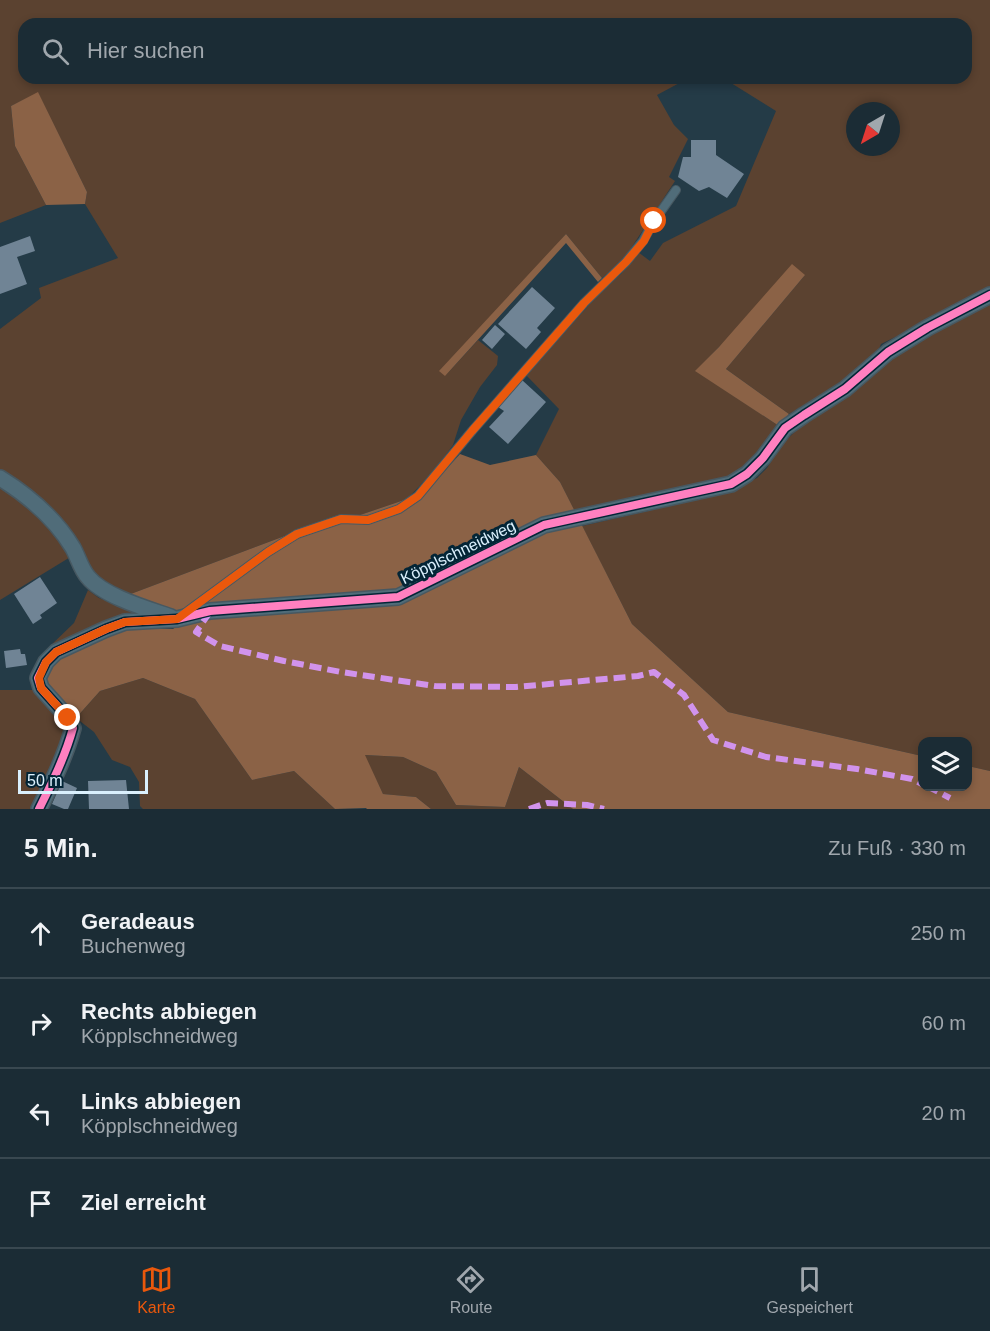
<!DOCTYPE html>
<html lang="de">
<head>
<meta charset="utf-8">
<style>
	:root { --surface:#1b2c35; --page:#283841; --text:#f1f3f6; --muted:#a0a7ad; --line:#394850; --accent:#ea580c }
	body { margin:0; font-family:Arial,sans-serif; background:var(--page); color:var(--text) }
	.controls { position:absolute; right:18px; bottom:18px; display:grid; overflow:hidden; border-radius:12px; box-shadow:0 3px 9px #0003 }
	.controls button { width:54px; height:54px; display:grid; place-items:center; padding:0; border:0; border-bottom:2px solid var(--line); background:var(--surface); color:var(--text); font:30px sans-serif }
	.compass { position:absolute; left:846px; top:102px; width:54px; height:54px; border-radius:50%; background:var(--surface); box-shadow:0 3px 9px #0003; rotate:219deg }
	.scale { position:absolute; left:18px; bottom:15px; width:130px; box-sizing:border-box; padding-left:6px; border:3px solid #daf0fd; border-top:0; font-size:16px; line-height:21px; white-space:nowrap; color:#daf0fd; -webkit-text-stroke:4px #032536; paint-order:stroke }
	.stop { position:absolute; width:18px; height:18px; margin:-14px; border:4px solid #ea580c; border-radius:50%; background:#fff }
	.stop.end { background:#ea580c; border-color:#fff; box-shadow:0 2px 6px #0008 }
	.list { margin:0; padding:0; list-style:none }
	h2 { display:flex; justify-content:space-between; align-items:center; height:78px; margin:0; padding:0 24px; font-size:26px }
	h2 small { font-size:20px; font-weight:400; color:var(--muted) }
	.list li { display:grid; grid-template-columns:39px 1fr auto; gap:18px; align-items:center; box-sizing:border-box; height:90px; padding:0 24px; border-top:2px solid var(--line) }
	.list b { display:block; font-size:22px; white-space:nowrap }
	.list p { margin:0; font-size:20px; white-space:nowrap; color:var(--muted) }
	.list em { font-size:20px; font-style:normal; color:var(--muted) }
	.icon { flex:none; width:33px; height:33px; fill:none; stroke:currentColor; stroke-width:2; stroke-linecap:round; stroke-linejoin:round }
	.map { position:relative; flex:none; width:990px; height:809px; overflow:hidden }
	.search { position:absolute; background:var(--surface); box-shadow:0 3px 9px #0003; left:18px; right:18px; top:18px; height:66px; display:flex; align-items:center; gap:15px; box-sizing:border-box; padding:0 21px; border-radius:18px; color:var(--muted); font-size:22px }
	.sheet { height:438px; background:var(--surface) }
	nav { display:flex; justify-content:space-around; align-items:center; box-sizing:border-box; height:84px; border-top:2px solid var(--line); background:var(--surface); font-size:16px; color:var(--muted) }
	nav a { display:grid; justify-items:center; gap:3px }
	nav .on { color:var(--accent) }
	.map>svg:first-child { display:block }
	.green { fill:#5b4230; fill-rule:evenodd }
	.forest { fill:#8b6246 }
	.building { fill:#708495 }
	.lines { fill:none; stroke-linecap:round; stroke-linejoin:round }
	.service-casing { stroke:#475861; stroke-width:10 }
	.minor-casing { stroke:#475861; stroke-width:18 }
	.service { stroke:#506c79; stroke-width:8 }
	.minor { stroke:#506c79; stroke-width:15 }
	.quiet { stroke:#d193ec; stroke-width:6; stroke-dasharray:12 6; stroke-linecap:butt }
	.cycleway-casing { stroke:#032536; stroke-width:11 }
	.cycleway { stroke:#ff80c0; stroke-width:8 }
	.route { stroke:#ea580c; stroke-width:8 }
	.labels { text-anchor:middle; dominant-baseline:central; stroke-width:6; stroke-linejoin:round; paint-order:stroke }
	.street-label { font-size:16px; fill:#daf0fd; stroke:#032536 }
</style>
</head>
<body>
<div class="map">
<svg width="990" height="809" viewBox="0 0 990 809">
	<rect width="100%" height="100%" fill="#243b47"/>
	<path class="green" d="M0,0H990V286L922,324L881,344L876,356L834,388L789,414L726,369L805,275L719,347L696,371L779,426L756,457L737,473L715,481L576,514L560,482L536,455L559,409L526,375L605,287L621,274L638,252L650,261L663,243L736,206L776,111L723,78H966V24H24V78H704L685,80L657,95L674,125L688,139L669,177L675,181L622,262L602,278L566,234L445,376L478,340L498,356L497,365L480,387L461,420L453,445L435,470L407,499L360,515L338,516L128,595L108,586L92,572L0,472V329L41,298L39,288L118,258L85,204L87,192L38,93L11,106L15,146L46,205L0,223ZM855,111H891V147H855Z
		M990,302V771L968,766V742H922V756L728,712L632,624L582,526L696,500L741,486L757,478L767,468L782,444L801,426L863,383L906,348Z
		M0,484L53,527L72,556L0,600Z
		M88,590L99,598L150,617L123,616L108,619L66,643L47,649L74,623Z
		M143,678L195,699L252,780L294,771L335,809H143L140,806L139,782L130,767L112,760L94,732L76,718L100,691Z
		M0,690H35L67,728L57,760L33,809H0Z
		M364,755L403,757L436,772L456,805L505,807L519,767L573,809H431L416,797L383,794Z"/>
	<path class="forest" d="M38,92L87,192L85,204L46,205L15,146L11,106Z
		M566,234L602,278L598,282L566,243L445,376L439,371Z
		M792,264L805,275L726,369L789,414L779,426L695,371L719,347Z
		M460,454L490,465L536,455L560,482L632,624L728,712L922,756V786H968V766L990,771V809H573L519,767L505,807L456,805L436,772L403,757L365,755L383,794L416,797L431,809H367L366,808L335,809L294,771L252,780L195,699L143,678L100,691L67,728L35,690L57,659L126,628L173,629L183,621L128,595L338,516L360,515L407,499L415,503Z"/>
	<path class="building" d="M691,140H716V155L744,174L727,198L709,187L699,191L678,177L683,157H691Z
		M30,236L35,251L17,257L27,284L0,294V247Z
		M532,287L555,308L537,328L541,332L526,349L498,324Z
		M495,325L505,334L492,349L482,340Z
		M522,380L546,402L508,444L489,427L504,411L498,407Z
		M40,577L57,603L40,615L42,618L33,624L14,594Z
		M20,649L21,654H25L27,665L6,668L4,651Z
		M126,780L129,809H89L88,781Z
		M62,781L77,788L68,809H64L52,804Z"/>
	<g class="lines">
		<g class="service-casing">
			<path id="service" d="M185,613L268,552L297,534L341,519L368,520L399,509L418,496L472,431L584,303L626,262L643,241L654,221L676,190"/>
		</g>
		<g class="minor-casing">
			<path id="minor" d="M0,478C29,496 55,518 73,548C78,557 81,569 88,577C103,596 148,609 171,617
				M39,809C52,783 65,757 73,728L68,718L41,688L38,678L46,662L56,652L106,629L125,622L177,619L210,611L398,597L544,525L731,484L747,474L763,458L785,428L804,415L845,389L888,352L927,328L990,295"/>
		</g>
		<use href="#service" class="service"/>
		<use href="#minor" class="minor"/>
		<path class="quiet" d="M210,612L196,632L220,646L284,661L341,672L435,686L516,687L638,676L654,672L684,695L713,740L766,757L857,769L912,779L922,784
			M927,786L950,798
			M529,809L547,803L587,805L604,809"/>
		<g class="cycleway-casing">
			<path id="cycleway" d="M39,809C52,783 65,757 73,728L68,718L41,688L38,678L46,662L56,652L106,629L125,622L177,619L210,611L398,597L544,525L731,484L747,474L763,458L785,428L804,415L845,389L888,352L927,328L990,295"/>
		</g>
		<use href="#cycleway" class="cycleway"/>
	</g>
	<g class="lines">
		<path class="route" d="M68,718L41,688L39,678L46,662L56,652L106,629L125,622L177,619L268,552L297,534L341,519L368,520L399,509L418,496L472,431L584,303L626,262L644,241L654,221"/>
	</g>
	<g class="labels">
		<g class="street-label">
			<text transform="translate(458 552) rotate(-26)">Köpplschneidweg</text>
		</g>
	</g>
</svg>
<div class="controls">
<button><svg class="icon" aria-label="layers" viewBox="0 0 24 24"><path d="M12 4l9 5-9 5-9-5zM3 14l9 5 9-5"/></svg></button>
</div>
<svg class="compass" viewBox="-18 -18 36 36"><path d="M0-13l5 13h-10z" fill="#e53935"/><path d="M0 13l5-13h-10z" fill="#a0a7ad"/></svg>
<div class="scale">50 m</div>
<div class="stop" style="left:654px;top:221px"></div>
<div class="stop end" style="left:68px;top:718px"></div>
<div class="search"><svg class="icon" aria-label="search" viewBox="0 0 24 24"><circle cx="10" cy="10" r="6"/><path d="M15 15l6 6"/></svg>Hier suchen</div>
</div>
<section class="sheet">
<h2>5 Min.<small>Zu Fuß · 330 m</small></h2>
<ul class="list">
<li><svg class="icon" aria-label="ahead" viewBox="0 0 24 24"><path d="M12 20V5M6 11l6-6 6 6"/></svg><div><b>Geradeaus</b><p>Buchenweg</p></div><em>250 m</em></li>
<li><svg class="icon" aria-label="right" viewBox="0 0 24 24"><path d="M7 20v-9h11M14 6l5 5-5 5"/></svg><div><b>Rechts abbiegen</b><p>Köpplschneidweg</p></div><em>60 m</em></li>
<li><svg class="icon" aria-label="left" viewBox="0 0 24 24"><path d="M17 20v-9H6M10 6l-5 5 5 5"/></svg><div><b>Links abbiegen</b><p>Köpplschneidweg</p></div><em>20 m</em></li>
<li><svg class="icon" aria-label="arrive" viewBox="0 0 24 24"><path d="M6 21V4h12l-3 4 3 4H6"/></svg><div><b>Ziel erreicht</b></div></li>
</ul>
</section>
<nav>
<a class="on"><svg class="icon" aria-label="map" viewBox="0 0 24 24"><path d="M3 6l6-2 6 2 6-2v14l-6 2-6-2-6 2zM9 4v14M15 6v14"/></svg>Karte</a>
<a><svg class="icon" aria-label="directions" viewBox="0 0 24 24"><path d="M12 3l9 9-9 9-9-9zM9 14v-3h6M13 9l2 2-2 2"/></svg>Route</a>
<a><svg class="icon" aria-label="saved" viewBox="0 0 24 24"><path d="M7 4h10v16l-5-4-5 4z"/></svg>Gespeichert</a>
</nav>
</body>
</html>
